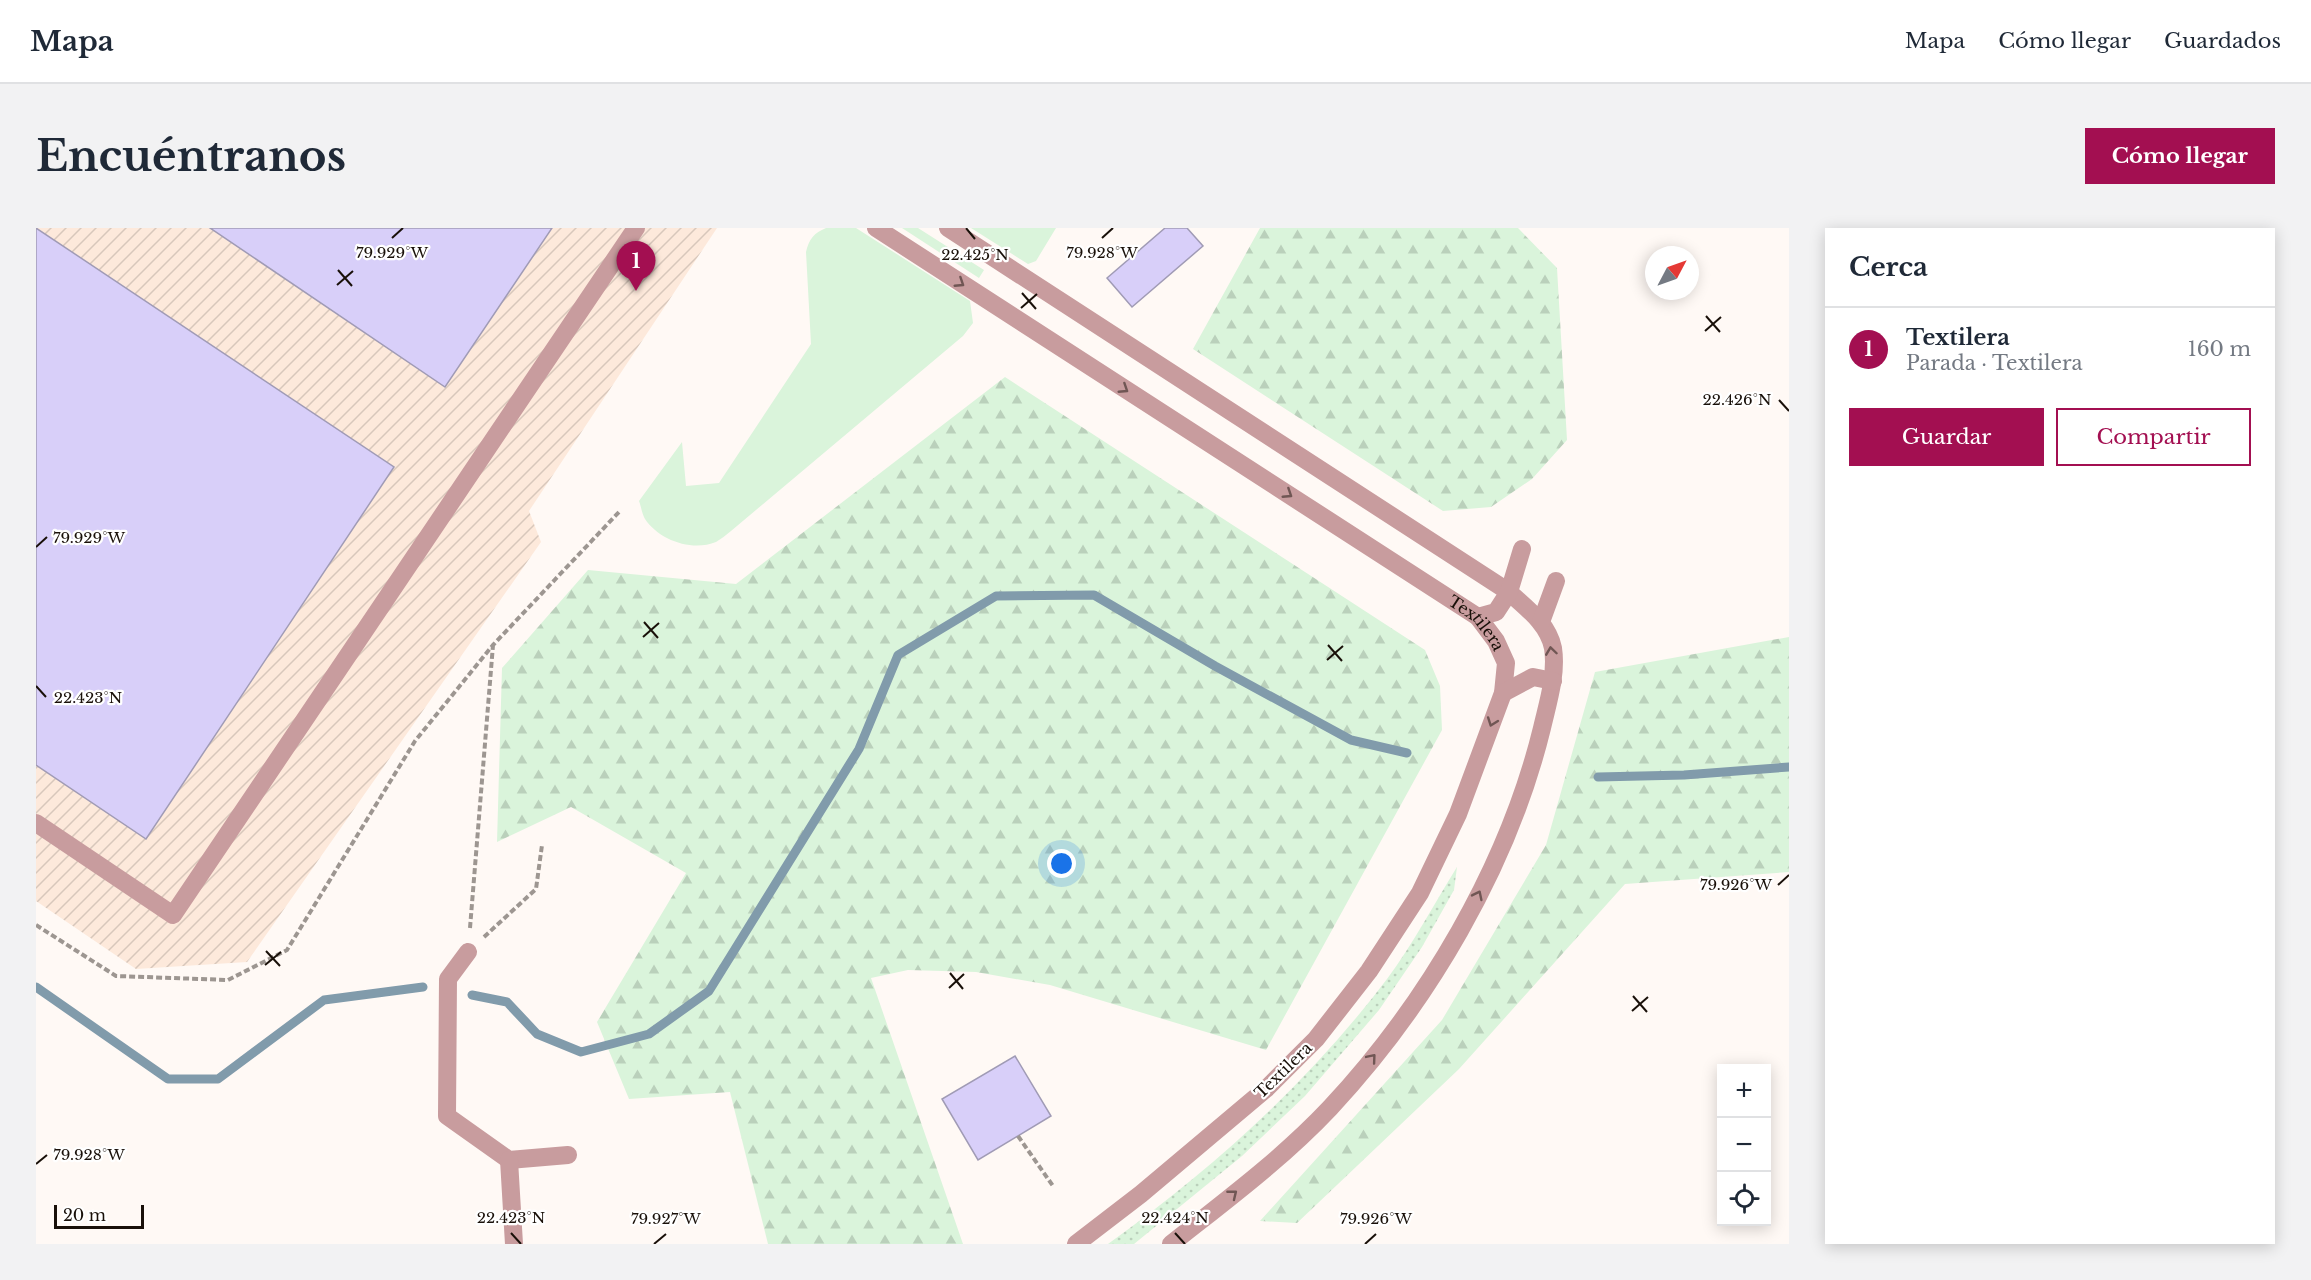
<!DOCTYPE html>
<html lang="es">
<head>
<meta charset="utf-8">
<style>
	:root { --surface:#fff; --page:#f2f2f3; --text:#1f2937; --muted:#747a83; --line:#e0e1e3; --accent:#a30f51 }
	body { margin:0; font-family:"Libre Baskerville",serif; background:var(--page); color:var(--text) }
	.controls { position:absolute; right:18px; bottom:18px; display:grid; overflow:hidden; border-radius:0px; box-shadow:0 3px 15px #0003 }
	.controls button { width:54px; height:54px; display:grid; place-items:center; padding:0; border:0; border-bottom:2px solid var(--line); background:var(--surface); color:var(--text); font:30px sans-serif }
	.compass { position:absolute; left:1609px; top:18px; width:54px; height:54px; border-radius:50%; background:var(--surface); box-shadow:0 3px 15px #0003; rotate:49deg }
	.scale { position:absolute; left:18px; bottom:15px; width:90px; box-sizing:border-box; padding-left:6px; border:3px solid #191009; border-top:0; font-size:16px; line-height:21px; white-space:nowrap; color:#191009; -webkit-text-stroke:4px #fff; paint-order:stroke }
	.you { position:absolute; left:1026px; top:636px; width:21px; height:21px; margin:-15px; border:4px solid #fff; border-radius:50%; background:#1a73e8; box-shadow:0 0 0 9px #1a73e833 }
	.badge { display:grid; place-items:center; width:39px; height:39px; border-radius:50%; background:var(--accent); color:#fff; font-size:20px; font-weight:700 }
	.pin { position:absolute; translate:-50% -50px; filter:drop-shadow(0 2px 3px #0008) }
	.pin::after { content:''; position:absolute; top:32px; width:21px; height:18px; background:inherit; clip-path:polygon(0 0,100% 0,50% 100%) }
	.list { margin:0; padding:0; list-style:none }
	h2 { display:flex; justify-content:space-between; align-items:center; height:78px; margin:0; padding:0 24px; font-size:26px }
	h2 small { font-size:20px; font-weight:400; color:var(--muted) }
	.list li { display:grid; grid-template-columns:39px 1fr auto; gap:18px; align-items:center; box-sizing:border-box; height:84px; padding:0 24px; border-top:2px solid var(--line) }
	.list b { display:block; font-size:22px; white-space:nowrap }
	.list p { margin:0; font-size:20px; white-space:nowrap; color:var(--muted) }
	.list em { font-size:20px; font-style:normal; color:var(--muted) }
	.actions { display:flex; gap:12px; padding:18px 24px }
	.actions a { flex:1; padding:14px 0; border:2px solid var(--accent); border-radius:0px; text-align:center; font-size:21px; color:var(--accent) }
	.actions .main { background:var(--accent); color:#fff }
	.icon { flex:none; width:33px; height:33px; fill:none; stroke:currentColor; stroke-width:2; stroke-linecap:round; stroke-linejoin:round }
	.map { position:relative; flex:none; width:1753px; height:1016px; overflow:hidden; border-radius:0px }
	header { display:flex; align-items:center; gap:36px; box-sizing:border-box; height:84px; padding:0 30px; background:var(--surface); border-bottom:2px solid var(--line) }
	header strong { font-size:28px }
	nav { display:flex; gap:33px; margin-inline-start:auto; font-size:21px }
	.intro { display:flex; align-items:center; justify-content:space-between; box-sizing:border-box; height:144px; padding:0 36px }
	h1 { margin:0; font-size:42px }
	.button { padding:15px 27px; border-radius:0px; background:var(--accent); color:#fff; font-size:21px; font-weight:700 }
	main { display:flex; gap:36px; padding:0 36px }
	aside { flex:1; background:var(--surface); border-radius:0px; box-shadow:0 3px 15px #0003 }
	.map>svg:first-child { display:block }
	.industrial { fill:url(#industrial-furrows) }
	.grass { fill:#daf4db }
	.forest { fill:url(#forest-firs) }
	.park { fill:url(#park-dots) }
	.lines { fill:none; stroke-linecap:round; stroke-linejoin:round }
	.stream { stroke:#819bab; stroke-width:9 }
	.building { fill:#d8cff9; stroke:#a09bb5; stroke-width:1.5 }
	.path { stroke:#9d9691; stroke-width:4; stroke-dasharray:6 3; stroke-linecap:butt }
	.minor { stroke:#c89c9e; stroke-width:18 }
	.oneway { stroke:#705654 }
	.ticks { fill:none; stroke:#191009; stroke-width:2 }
	.labels { text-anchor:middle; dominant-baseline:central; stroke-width:4.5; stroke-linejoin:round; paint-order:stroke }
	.street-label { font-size:16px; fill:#191009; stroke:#fff }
	.ticks-label { font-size:15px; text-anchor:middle; fill:#191009; stroke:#fff; stroke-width:4.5; stroke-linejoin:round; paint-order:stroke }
</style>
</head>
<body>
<header>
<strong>Mapa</strong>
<nav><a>Mapa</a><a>Cómo llegar</a><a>Guardados</a></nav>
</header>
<div class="intro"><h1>Encuéntranos</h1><a class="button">Cómo llegar</a></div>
<main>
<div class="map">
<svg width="1753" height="1016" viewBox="0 0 1753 1016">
	<defs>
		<pattern id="industrial-furrows" width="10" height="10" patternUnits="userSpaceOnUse" patternTransform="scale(1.5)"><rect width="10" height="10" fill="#fde9db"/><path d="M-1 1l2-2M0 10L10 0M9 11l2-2" fill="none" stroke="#d8c7bb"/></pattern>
		<pattern id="forest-firs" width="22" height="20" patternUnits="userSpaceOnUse" patternTransform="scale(1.5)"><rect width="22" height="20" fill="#daf4db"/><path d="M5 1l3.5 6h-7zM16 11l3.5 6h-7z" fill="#bad0bb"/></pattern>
		<pattern id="park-dots" width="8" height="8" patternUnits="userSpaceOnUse" patternTransform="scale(1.5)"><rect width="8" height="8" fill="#daf4db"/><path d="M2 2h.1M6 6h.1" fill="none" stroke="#bad0bb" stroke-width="1.8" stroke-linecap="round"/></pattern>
	</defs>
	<rect width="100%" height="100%" fill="#fff9f5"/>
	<path class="industrial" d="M0,0H681L493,283L505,314L211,734L100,741L0,673Z"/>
	<path class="grass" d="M790,0H820L934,73L937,95L927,108L695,303C690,307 685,311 680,314C656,324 623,312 609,291C606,286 605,278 603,273L646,214L650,258L683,255L775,116L770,24C773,11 778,5 790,0Z
		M866,0H882L948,42L943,50Z
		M935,0H1020L1000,33L992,36Z"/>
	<path class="forest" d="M1224,0H1482L1521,40L1531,212L1496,251L1455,279L1407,283L1157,121Z
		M969,149L1389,422L1404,458L1406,502L1230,822L1014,757L940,744L872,742L835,750L927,1016H732L694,864L593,871L561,794L650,645L535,579L461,614L466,440L552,342L700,356Z
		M1753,409V644L1589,656L1423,841L1261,995L1224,993L1406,792L1510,617L1559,444Z"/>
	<path class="park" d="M1421,639L1418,662L1386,719L1343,782L1269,868L1206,928L1098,1016H1072C1177,941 1273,854 1351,751C1377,716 1398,676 1421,639Z"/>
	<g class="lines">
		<path class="stream" d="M1562,549L1648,547L1753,539
			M0,759L132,851H182L288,772L387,759
			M436,767L471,774L501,806L545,824L613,806L673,763L823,521L862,427L960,368L1058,367L1179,438L1315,512L1371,525"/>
	</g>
	<path class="building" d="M0,0L358,239L110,611L0,537Z
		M174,0H516L409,159Z
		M1129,0H1151L1167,18L1096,79L1071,50Z
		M979,828L1015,888L942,932L906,871Z"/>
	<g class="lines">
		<path class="path" d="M0,697L80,748L192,752L251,722L379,513L457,417L583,284
			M434,700L457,417
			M448,709L500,661L506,617
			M982,908L1017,958"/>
		<g class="minor">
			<path id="s1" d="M840,0L1442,389L1460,413L1470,435L1467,465L1422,586L1384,665L1333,743L1280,811L1231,860L1105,966L1040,1016"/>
			<path d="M912,0L1473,364C1489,379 1512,395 1517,420C1521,446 1512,474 1506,500C1472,639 1391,776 1294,880C1246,931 1189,973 1135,1016"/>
			<path d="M1442,389L1460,384L1473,364L1486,321"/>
			<path d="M1505,394L1520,353"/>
			<path d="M1467,465L1497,449L1517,453"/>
			<path d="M0,595L137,687L600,0"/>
			<path d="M432,724L412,751L411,888L473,932L532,927"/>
			<path d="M473,932L478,1016"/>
		</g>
	</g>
	<defs><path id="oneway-chevron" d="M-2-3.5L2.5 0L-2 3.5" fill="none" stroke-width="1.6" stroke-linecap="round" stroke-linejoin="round" transform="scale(1.5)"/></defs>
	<g class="oneway">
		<use href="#oneway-chevron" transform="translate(924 55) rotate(33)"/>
		<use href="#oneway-chevron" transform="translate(1088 161) rotate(33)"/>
		<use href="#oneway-chevron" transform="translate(1252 266) rotate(33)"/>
		<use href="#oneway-chevron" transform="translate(1515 423) rotate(-98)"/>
		<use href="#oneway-chevron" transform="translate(1456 494) rotate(110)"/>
		<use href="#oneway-chevron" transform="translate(1442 667) rotate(-64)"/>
		<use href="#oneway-chevron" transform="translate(1336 830) rotate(-50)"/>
		<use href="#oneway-chevron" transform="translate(1197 966) rotate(-39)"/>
	</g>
	<path class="ticks" d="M930,0L939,11M356,10L367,0M1066,10L1077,0M302,42L316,58M301,57L317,43M986,65L1000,81M985,80L1001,66M1670,88L1684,104M1669,103L1685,89M1743,172L1753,183M0,319L11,309M608,394L622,410M607,409L623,395M1292,417L1306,433M1291,432L1307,418M0,458L10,469M1742,657L1753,647M230,723L244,738M229,737L245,724M914,745L927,761M913,760L928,746M1597,768L1611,784M1596,783L1612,769M0,936L11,927M475,1005L485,1016M1139,1005L1149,1016M618,1016L630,1006M1329,1016L1340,1006"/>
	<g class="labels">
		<g class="street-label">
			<text stroke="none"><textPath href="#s1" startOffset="720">Textilera</textPath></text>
			<text transform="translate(1247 842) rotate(-44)">Textilera</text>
		</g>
	</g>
	<g class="ticks-label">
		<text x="356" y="30">79.929°W</text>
		<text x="1066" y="30">79.928°W</text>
		<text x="939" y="32">22.425°N</text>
		<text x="1701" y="177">22.426°N</text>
		<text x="53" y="315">79.929°W</text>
		<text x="52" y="475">22.423°N</text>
		<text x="1700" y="662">79.926°W</text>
		<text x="53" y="932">79.928°W</text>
		<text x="475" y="995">22.423°N</text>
		<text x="1139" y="995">22.424°N</text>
		<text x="630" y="996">79.927°W</text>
		<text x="1340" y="996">79.926°W</text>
	</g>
</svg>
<div class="controls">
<button>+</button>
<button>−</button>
<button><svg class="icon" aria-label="locate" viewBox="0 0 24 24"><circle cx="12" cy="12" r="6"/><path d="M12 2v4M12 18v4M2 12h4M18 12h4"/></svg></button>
</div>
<svg class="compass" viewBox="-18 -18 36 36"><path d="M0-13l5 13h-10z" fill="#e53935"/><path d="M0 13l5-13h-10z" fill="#747a83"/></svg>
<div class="scale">20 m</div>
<div class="you"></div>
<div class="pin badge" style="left:600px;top:63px">1</div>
</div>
<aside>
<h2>Cerca<small></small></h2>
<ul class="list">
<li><span class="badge">1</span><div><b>Textilera</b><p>Parada · Textilera</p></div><em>160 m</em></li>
</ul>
<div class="actions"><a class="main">Guardar</a><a>Compartir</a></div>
</aside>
</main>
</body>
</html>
